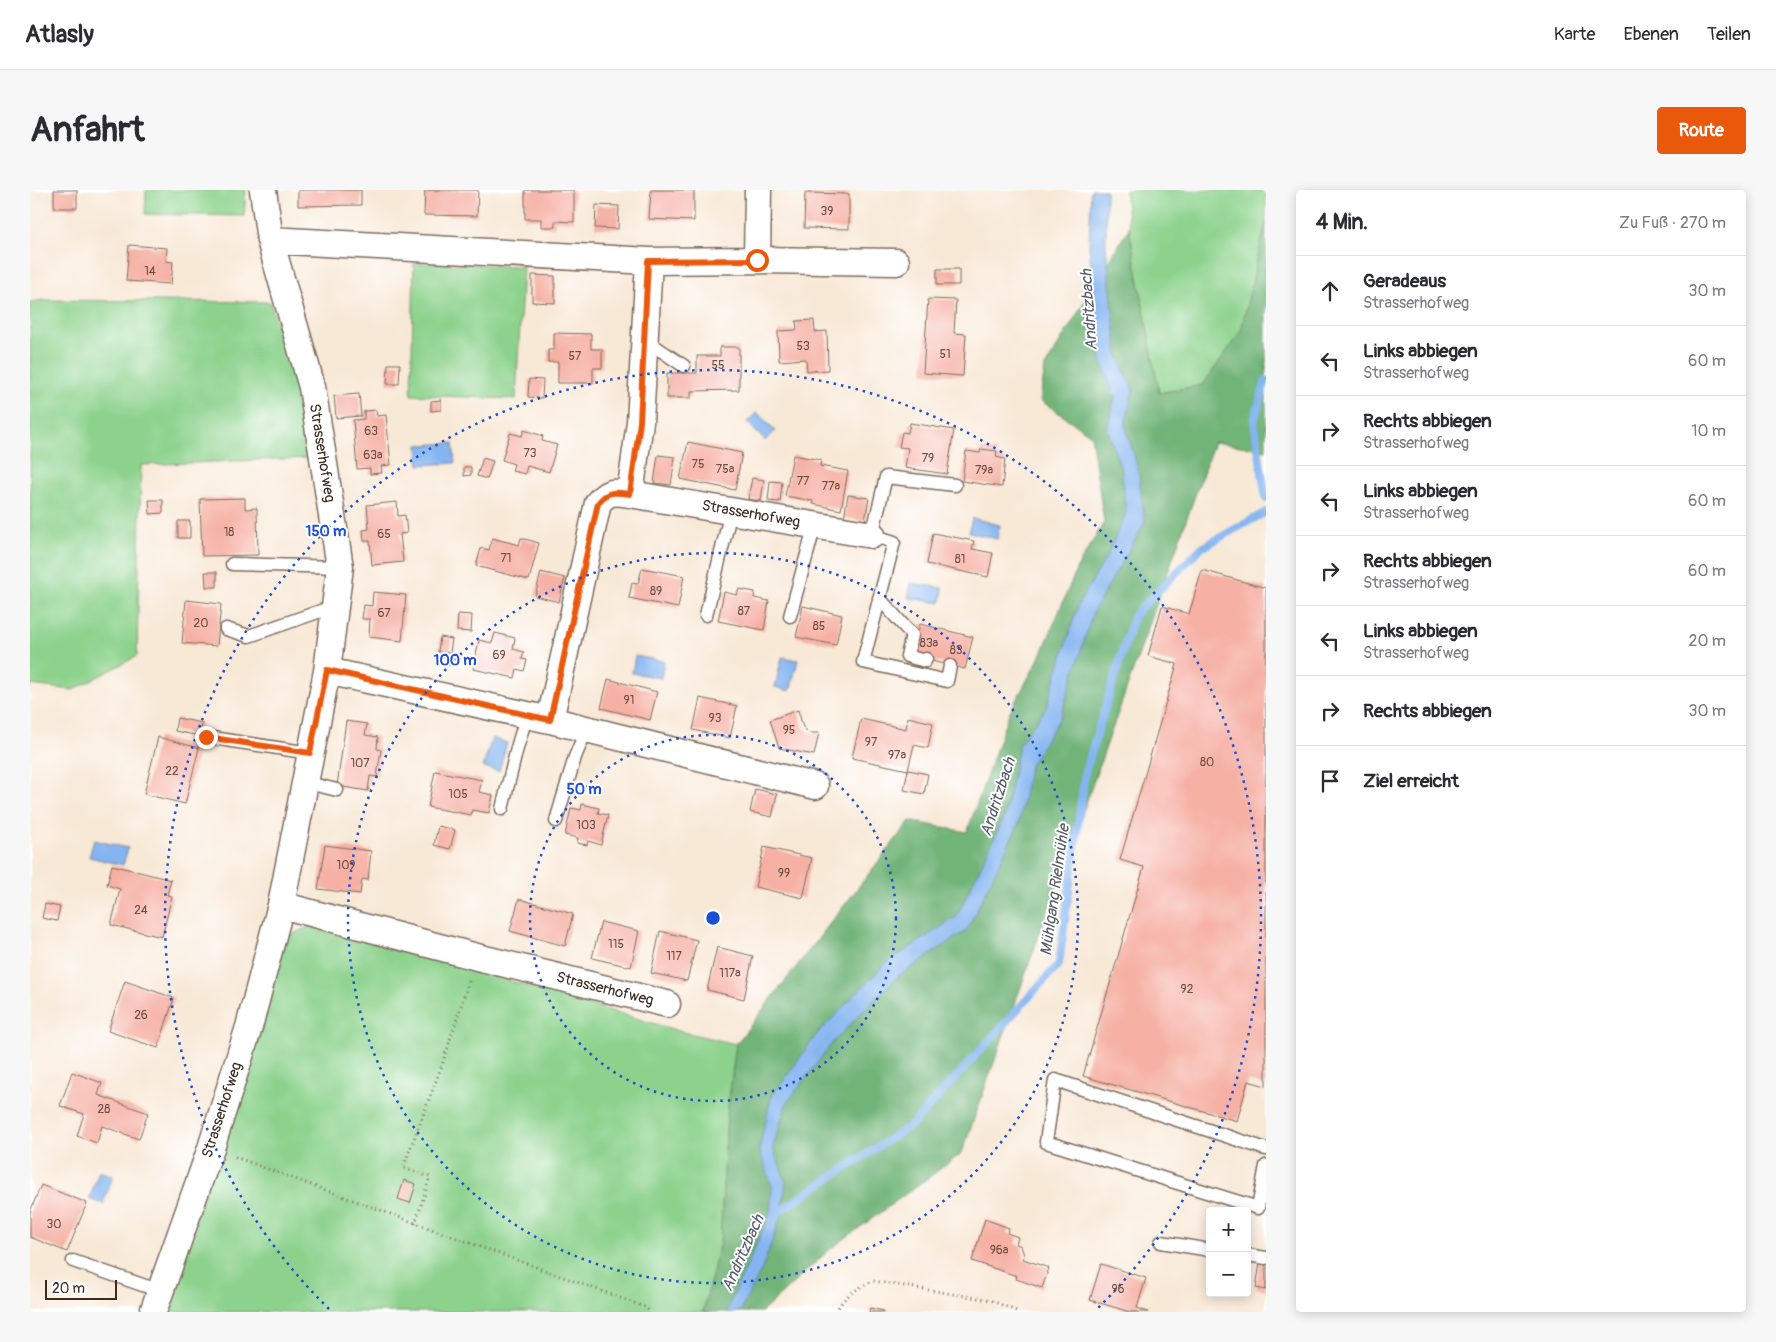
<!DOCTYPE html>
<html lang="de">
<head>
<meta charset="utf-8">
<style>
	:root { --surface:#fff; --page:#f7f7f7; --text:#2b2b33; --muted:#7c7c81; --line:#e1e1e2; --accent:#ea580c }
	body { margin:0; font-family:Pangolin,sans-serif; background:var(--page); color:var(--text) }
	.controls { position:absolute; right:15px; bottom:15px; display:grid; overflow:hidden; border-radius:5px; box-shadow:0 2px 12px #0003 }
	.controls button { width:45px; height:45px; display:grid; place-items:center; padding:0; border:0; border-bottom:1px solid var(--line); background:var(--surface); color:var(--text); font:25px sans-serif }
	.scale { position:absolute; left:15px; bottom:12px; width:72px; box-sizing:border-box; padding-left:5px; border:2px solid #3b2a1e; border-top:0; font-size:14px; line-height:18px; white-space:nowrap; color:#3b2a1e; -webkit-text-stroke:4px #fff; paint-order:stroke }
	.stop { position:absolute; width:15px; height:15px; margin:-11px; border:4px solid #ea580c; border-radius:50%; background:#fff }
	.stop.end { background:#ea580c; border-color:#fff; box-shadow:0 1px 5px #0008 }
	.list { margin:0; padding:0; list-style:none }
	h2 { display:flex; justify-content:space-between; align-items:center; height:65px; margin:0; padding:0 20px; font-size:21px }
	h2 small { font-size:16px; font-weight:400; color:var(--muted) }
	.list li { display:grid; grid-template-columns:32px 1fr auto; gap:15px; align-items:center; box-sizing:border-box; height:70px; padding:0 20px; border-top:1px solid var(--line) }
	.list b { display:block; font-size:19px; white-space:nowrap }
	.list p { margin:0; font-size:16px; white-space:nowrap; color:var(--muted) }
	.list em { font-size:16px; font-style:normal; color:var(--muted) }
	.icon { flex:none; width:28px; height:28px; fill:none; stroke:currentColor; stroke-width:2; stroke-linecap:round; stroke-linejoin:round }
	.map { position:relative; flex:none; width:1236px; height:1122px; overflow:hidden; border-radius:5px }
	header { display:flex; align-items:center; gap:30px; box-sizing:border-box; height:70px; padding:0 25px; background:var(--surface); border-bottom:1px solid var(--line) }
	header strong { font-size:24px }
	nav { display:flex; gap:28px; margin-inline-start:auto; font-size:18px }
	.intro { display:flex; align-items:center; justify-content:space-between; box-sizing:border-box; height:120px; padding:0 30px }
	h1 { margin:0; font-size:35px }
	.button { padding:12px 22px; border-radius:5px; background:var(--accent); color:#fff; font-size:18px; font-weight:700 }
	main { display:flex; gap:30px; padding:0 30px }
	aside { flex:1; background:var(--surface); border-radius:5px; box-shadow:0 2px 12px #0003 }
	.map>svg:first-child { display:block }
	.green { fill:#8cd28c; stroke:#647e55 }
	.forest { fill:#71b478; stroke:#566f4b }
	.water { fill:#85b5f0; stroke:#607087 }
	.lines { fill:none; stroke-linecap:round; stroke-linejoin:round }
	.stream { stroke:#85b5f0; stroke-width:8 }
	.building { fill:#f6b0a4 }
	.service-casing { stroke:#7d6c5e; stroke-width:15 }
	.minor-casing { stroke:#7d6c5e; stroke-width:29 }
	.path { stroke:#7d6c5e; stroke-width:3; stroke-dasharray:1 4; stroke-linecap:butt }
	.service { stroke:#fff; stroke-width:12 }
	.minor { stroke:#fff; stroke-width:26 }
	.route { stroke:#ea580c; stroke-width:6 }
	.ring { fill:none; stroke:#1d4ed8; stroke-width:2.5; stroke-dasharray:2.5 5 }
	.labels { text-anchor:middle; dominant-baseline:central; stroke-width:4; stroke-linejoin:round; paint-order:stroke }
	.number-label { font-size:12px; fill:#6a4c40 }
	.street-label { font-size:15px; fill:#3b2a1e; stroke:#fff }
	.water-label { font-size:16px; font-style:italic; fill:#555b68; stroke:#fff }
	.centre { fill:#1d4ed8; stroke:#fff; stroke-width:2.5 }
	.ring-label { font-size:15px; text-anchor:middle; font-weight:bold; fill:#1d4ed8; stroke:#fff; stroke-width:4; stroke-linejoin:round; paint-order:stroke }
</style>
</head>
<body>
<header>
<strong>Atlasly</strong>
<nav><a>Karte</a><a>Ebenen</a><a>Teilen</a></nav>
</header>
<div class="intro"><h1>Anfahrt</h1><a class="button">Route</a></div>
<main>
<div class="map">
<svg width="1236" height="1122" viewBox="0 0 1236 1122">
	<rect width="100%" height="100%" fill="#fff"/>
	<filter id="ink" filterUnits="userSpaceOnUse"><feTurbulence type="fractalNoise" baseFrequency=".02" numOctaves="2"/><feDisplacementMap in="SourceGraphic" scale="10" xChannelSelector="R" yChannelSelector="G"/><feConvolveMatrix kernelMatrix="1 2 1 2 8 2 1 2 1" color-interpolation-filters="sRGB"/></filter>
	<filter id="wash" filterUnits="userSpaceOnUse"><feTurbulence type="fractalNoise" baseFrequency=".0096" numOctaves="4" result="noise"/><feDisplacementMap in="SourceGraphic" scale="20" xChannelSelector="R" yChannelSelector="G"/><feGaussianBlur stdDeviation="1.12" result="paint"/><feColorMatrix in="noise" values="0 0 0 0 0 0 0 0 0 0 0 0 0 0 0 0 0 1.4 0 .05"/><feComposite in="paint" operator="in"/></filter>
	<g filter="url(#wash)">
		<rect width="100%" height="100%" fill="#f8e8d6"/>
		<path class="green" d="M116,0H216L214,26L115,24Z
			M1095,0H1236V32L1211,141L1173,195L1129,203L1099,38Z
			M384,73L493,76L486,209L381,205Z
			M15,110L240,112L272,210L280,268L111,275L107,466L43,500L0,495V112Z
			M286,733L649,841L706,854L697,926L690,1053L673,1122H136L253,749Z"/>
		<path class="forest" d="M1236,32V260L1184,252L932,963L799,1060L732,1122H673L690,1053L697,926L706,854L880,631L937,642L979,523L1012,463L1047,378L1074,332L1061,245L1010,210L1015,177L1099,38L1129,203L1173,195L1211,141Z"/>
		<path class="water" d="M1061,0H1076V56L1088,166L1103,200L1095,235L1108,279L1115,332L1063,422L1030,528L1000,575L989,633L937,740L867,787L803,852L756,914L743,957L756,993L751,1026L732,1079L710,1122H696L740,1024L742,996L729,959L741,908L787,844L855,774L926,727L974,628L989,555L1016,518L1048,415L1077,366L1096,323L1092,282L1077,238L1085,208L1071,170L1059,57Z
			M727,222L745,241L735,251L717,232Z
			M423,253L425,273L389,275L388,255Z
			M942,328L970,335L967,349L939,342Z
			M881,393L913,398L911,413L878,408Z
			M605,466L634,471L631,488L602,483Z
			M752,467L768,470L760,501L745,497Z
			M462,548L477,553L469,581L453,577Z
			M64,650L98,658L93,675L59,667Z
			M69,981L83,986L73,1014L59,1009Z"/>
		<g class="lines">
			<path class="stream" d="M1236,190L1224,231L1236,309
				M745,1024L884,933L1029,774L1055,582L1104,425L1171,358L1236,322"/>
		</g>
		<g id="blocks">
			<path class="building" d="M24,0H47V18H24Z
				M268,0H331V15L268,16Z
				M395,0H448L447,26L394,25Z
				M495,0H544V32L525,31V37H511V29H495Z
				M621,0H664V31L619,29Z
				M775,3L819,4V39L774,38Z
				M566,15L589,16L588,39L565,38Z
				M99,55L137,58L136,71L143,72L141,94L96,91Z
				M907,79H929V95H907Z
				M502,85L525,86V113L502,112Z
				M898,109L926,110L924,143L936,144L933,186L893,183Z
				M784,130L785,142L797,141L798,180L777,181L776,169L749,171L748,141L767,140L766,131Z
				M524,143L561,144V159H572V178H563V193H528V172H518V160H524Z
				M690,157H709V200L661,201V208H637V183H667V166H690Z
				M358,174H370L369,194H357Z
				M499,189L513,190L512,208L498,207Z
				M329,204L331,226L306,228L304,206Z
				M411,210V220L401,221V211Z
				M346,220L347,226L356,225L361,275L351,276L352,283L340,284V278L327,279L323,230L334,229V221Z
				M880,233L924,240L917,284L875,278L878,258L869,257L872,242L878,243Z
				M494,240L513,246L512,251L527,255L519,282L497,276L495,284L482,281L484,274L472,270L480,243L492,246Z
				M658,252L712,263L705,300L650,289Z
				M951,259L967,261L966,267L975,269L972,297L932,291L936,261L950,263Z
				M628,265L645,267L641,295L624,293Z
				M763,265L791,270L790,276L818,281L811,320L783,314V311L755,306Z
				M453,268L463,271L457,289L447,286Z
				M434,277H441V285L434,286Z
				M722,288L734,290L731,311L718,309Z
				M740,291L752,292L750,312L738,311Z
				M818,305L839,308L835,331L814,328Z
				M215,308V319L227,318L228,365L172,366L170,309Z
				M119,310H133V323L120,324Z
				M367,312L368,326L375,325L377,343L370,344L373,372L342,375L340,351H334L333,340L339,339L337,315Z
				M148,331H160V348H148Z
				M903,343L944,351L942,359L963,363L958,387L897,374Z
				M462,348L489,355L491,348L509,353L499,390L446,376L451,358L459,360Z
				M612,378L654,386L648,418L599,408L602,393L608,394Z
				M1172,380L1236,398V896L1218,891L1207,931L1053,886L1114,677L1090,670L1147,474L1118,466L1132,416L1159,424Z
				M175,382H187V397H176Z
				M511,382L535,388L529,412L505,406Z
				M709,399L725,402L724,408L739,411L734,440L688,431L694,402L707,405Z
				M343,402L376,405L372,451L339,447L340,429H332L334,415L342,416Z
				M156,410L191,414L187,456L152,453Z
				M773,416L812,425L806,455L766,447Z
				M428,424L442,425L441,442L427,441Z
				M890,434L943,447L935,479L881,466Z
				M465,443L485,448L483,459L494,462L492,469L497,470L494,481L487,479L485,488L443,479L449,450L462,453Z
				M410,447L422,449L420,463L408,462Z
				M578,489L627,502L620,530L571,518Z
				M670,508L707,516L700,548L663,540Z
				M768,520L773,537L779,543H789L784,565L749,558L740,530Z
				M878,527L903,533L898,558L884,555L878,580L822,568L831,529L876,539Z
				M147,528L172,533L170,546L145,541Z
				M316,531L337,534L335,545L348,547L347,559L351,560L347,587L340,586L338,601L307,596Z
				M128,547L169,558L155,614L114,604Z
				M878,580L898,584L894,604L874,600Z
				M405,581L452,590L449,602L463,605L459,623L442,620L441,625L398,617Z
				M725,599L747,604L742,627L720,622Z
				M552,614L569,618L568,623L578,625L571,655L558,651L557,655L547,653L548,648L535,645L541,618L551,620Z
				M408,636L425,640L420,659L404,655Z
				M295,655L341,661L338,690L332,689L330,704L288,699Z
				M734,657L782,668L773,708L725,697Z
				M82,675L141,690L137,705L142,706L132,747L81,735L90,699L77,695Z
				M489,709L543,724L535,756L480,741Z
				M15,714L30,717L27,731L12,728Z
				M571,732L609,741L601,777L562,768Z
				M630,741L667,750L657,791L621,783Z
				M687,757L723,766L714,809L677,800Z
				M95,791L144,808L128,858L78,841Z
				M42,882L72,893L68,905L118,923L109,949L72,936L67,953L47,946L54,924L30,916Z
				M374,990L386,994L380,1013L368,1009Z
				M11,995L57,1013L37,1062L0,1047V1022Z
				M955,1029L979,1038L977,1043L988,1047L986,1054L991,1056L994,1065L993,1069L1019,1078L1012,1098L986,1089L987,1086L942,1071Z
				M1230,1073L1236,1074V1100L1226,1098Z
				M1071,1074L1116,1088L1107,1118L1118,1122H1100L1060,1110Z
				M840,1118L854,1121V1122H839Z"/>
		</g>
	</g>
	<g filter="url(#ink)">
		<use href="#blocks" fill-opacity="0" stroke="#7d6c5e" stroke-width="1"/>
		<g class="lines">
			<g class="service-casing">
				<path id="service" d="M614,149L654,176
					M202,374L310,377
					M849,408L882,445L877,466L895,471L896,469
					M676,425L701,321
					M760,426L785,335
					M196,439L219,446L305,416
					M920,476L917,491L833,472L864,352L842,345L856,287L925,295
					M176,547L280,563
					M274,592L307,600
					M472,619L487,558L497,524
					M526,631L545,567L557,538
					M1236,959L1025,890L1016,952L1228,1018L1236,976
					M1131,1052L1180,1060
					M1217,1065L1236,1068
					M43,1071L130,1101"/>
			</g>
			<g class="minor-casing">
				<path id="minor" d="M728,0L727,70L866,72
					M240,50L619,71L727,70
					M619,71L610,232L600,304C585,302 578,300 568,313L520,530L785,596
					M600,304L842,345
					M297,481L520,530
					M251,715L447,767L637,814
					M123,1122L181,958L219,837L251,715L297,481L310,377L282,197L240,50L233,0"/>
			</g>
			<path class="path" d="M205,967L615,1117L620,1122
				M385,1034L400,987L373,978L412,875L439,791
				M806,1122C813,1106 828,1098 843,1091L960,1110L989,1122"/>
			<use href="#service" class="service"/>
			<use href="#minor" class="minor"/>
		</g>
	</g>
	<g class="lines" filter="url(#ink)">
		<path class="route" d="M176,547L280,563L297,480L520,530L568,313C578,300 585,302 600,304L610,232L618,71L727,70"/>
	</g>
	<g class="ring">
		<circle cx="683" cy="728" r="183"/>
		<circle cx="683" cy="728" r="365"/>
		<path d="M299 1119A548 548 0 1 1 1067 1119"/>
	</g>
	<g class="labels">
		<g class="number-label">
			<text x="797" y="21">39</text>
			<text x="120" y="81">14</text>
			<text x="773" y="156">53</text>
			<text x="915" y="164">51</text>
			<text x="545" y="166">57</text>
			<text x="688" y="175">55</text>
			<text x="341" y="241">63</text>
			<text x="500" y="263">73</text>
			<text x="343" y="265">63a</text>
			<text x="898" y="268">79</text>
			<text x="668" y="274">75</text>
			<text x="695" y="279">75a</text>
			<text x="954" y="280">79a</text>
			<text x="773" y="291">77</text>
			<text x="801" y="296">77a</text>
			<text x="199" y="342">18</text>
			<text x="354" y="344">65</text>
			<text x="476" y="368">71</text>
			<text x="930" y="369">81</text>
			<text x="626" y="401">89</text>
			<text x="714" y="421">87</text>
			<text x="354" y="423">67</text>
			<text x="171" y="433">20</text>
			<text x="789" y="436">85</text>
			<text x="899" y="453">83a</text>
			<text x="926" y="460">83</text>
			<text x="469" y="465">69</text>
			<text x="599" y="510">91</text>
			<text x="685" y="528">93</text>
			<text x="759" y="540">95</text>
			<text x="841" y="552">97</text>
			<text x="867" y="565">97a</text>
			<text x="1177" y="572">80</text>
			<text x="330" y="573">107</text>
			<text x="142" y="581">22</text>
			<text x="428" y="604">105</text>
			<text x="556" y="635">103</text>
			<text x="316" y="675">109</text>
			<text x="754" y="683">99</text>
			<text x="111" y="720">24</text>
			<text x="586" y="754">115</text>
			<text x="644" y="766">117</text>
			<text x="700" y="783">117a</text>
			<text x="1157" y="799">92</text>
			<text x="111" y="825">26</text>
			<text x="74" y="919">28</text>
			<text x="24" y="1034">30</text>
			<text x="969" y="1060">96a</text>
			<text x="1088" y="1099">96</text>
		</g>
		<g class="street-label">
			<text transform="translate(292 263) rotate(81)">Strasserhofweg</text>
			<text transform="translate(721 324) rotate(10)">Strasserhofweg</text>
			<text transform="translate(575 799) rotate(14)">Strasserhofweg</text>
			<text transform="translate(192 920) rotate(-72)">Strasserhofweg</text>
		</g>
		<g class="water-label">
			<text transform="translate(1059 120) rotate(-94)">Andritzbach</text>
			<text transform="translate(968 607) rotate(-72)">Andritzbach</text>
			<text transform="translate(1025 700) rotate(-82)">Mühlgang Rielmühle</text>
			<text transform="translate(713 1063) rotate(-66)">Andritzbach</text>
		</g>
	</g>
	<circle cx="683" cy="728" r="8" class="centre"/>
	<g class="ring-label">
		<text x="296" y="346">150 m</text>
		<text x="425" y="475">100 m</text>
		<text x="554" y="604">50 m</text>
	</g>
</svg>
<div class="controls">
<button>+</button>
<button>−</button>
</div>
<div class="scale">20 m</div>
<div class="stop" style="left:727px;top:70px"></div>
<div class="stop end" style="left:176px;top:547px"></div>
</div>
<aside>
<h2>4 Min.<small>Zu Fuß · 270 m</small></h2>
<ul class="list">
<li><svg class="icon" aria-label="ahead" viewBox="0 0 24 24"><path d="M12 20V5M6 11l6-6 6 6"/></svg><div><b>Geradeaus</b><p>Strasserhofweg</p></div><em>30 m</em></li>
<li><svg class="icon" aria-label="left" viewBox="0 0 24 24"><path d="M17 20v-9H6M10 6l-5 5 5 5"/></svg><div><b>Links abbiegen</b><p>Strasserhofweg</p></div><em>60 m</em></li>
<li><svg class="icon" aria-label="right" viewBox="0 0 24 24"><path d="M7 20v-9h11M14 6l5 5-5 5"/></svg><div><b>Rechts abbiegen</b><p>Strasserhofweg</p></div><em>10 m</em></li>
<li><svg class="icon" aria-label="left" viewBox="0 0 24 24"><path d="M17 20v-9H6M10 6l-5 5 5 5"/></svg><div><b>Links abbiegen</b><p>Strasserhofweg</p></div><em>60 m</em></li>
<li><svg class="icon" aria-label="right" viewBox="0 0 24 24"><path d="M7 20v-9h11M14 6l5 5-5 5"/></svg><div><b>Rechts abbiegen</b><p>Strasserhofweg</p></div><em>60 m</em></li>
<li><svg class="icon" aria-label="left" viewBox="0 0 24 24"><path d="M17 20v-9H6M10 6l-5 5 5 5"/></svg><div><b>Links abbiegen</b><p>Strasserhofweg</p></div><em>20 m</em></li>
<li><svg class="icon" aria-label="right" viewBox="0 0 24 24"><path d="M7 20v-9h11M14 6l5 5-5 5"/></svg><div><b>Rechts abbiegen</b></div><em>30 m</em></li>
<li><svg class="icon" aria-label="arrive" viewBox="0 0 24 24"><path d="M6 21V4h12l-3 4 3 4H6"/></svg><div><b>Ziel erreicht</b></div></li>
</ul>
</aside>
</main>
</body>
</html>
